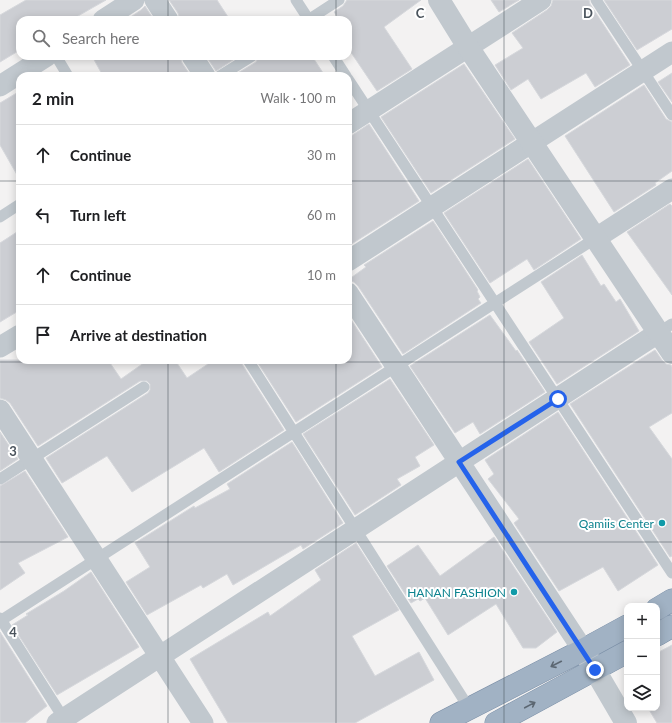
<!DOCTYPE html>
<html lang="en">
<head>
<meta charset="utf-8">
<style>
	:root { --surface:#fff; --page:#f2f2f2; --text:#202124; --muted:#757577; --line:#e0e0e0 }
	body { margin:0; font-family:Lato,sans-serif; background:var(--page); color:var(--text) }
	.controls { position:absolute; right:12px; bottom:12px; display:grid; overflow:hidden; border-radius:8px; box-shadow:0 2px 10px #0003 }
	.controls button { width:36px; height:36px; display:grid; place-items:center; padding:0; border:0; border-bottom:1px solid var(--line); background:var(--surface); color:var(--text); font:20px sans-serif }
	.stop { position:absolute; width:12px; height:12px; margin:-9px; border:3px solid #2563eb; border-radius:50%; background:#fff }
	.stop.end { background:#2563eb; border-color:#fff; box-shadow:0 1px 4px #0008 }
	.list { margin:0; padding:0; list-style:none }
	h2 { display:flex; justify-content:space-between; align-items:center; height:52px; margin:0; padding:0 16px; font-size:17px }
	h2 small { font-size:13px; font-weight:400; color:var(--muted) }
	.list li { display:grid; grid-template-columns:26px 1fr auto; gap:12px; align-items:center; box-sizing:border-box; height:60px; padding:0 16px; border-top:1px solid var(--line) }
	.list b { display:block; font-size:15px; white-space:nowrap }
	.list em { font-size:13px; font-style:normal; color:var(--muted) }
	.icon { flex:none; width:22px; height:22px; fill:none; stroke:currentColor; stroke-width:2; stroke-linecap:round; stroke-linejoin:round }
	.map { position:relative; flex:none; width:672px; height:723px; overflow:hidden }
	.search { position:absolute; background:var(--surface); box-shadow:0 2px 10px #0003; left:16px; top:16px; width:336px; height:44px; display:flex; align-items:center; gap:10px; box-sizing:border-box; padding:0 14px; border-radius:12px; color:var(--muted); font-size:15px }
	.panel { position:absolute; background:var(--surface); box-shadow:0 2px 10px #0003; left:16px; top:72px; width:336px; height:292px; border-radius:12px }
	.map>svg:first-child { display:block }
	.building { fill:#ccced3; stroke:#d6d8dc }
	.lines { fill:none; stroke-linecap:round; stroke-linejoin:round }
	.trunk-casing { stroke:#7a8ea6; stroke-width:23 }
	.service { stroke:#c1c8ce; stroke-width:11 }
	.minor { stroke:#c1c8ce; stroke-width:21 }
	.tertiary { stroke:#c1c8ce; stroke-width:22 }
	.trunk { stroke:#a1b2c4; stroke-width:22 }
	.oneway { stroke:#5c6772 }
	.route { stroke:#2563eb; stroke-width:5 }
	.grid { fill:none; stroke:#4b545d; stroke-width:1; stroke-opacity:0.55 }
	.culture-dot { fill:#0f9aa8; stroke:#fff; stroke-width:1.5 }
	.labels { text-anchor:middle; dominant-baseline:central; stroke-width:4; stroke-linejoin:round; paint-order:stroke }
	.culture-label { font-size:12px; fill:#0d838f; stroke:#fff; text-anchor:end }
	.grid-label { font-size:13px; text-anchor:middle; font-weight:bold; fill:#4b545d; stroke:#fff; stroke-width:4; stroke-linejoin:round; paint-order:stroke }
</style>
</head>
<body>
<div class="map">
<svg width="672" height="723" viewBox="0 0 672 723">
	<rect width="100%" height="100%" fill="#f3f2f2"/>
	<path class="building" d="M26,0H106L71,20H20V50L0,62V15Z
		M169,0H217L230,20H180L178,13Z
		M347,0H421L384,27L412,69L377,91L348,48V20H340L334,12L343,6Z
		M491,0H519L499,12Z
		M553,0H589L590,4L630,65L595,87L586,73L541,99L528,79L511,90L495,65L523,48L512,33L547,10L551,6Z
		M604,0H672V29L637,50Z
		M145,6L154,20H126L141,10Z
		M92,56H180L182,63L191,76H103Z
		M206,56H239L216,71Z
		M259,56H312L325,76H233L256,62Z
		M464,64L515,139L431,193L381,117Z
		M672,73V102L658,82Z
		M644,85L666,119L672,122V171L655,183L656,185L614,212L565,136Z
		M20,91V180L0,145V103Z
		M369,124L419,201L350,245L348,242V138Z
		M528,159L581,239L534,270L527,259L490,283L444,213Z
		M670,204L672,206V295L627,232Z
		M433,221L478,290L477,291L480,297L478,299L481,303L403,354L358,286L354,282L348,280L366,267L364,265Z
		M20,230V310L0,322V243Z
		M582,255L601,286L604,284L616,302L620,299L639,331L557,384L529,342L564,318L541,282Z
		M348,315L382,367L296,422L256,360H348Z
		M490,315L516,351L517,350L545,392L480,434L473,422L455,433L410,366Z
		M655,350L662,360L666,364L671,365L672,367V413L649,427L672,459V556L670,557L570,404Z
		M0,360H108L121,379L148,360H175L187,378L214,360H241L242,364L284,430L219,472L204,448L132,492L107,456L62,483L46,458L148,393L150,390V384L147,381H140L38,446L10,403L6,400L0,398Z
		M390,379L434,445L415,457L420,466L397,479L401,485L355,515L303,434Z
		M558,412L658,565L618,591L603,567L559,591L514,523L519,519L488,479L494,474L485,460Z
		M0,432L18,459L0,471Z
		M292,442L343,523L303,549L301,545L233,585L227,574L203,588L201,585L147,615L126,582L150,567L135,543L194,506L195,508L230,489L227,484Z
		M25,471L68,537L18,563L25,573L0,590V486Z
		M494,537L557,632L536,648H523L496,604L448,635L425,598L420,601L418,599L411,603L387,566L418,545L440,576Z
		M356,543L399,610L352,636L375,676L419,652L434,680L355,723H228L190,659L268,612L270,616L321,580L315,570Z
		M91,572L139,647L57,695L12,625L28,615L26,614L64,591Z
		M0,632L47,706L25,723H0Z
		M672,645V723H657L648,708H657V653Z"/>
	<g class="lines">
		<g class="trunk-casing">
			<path id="trunk" d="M657,609L672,600
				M657,635L672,626
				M441,723L583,650L627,626
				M496,723L627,652"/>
		</g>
		<path class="service" d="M296,0L309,20
			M596,0L672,115
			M308,20L339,0
			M56,56L68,76
			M333,56L346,76
			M220,76L252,56
			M348,79L672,573
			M0,217L20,204
			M658,333L672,324
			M248,360L469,708
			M0,479L144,387
			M0,618L64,719
			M0,621L596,238"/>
		<path class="minor" d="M155,0L168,20
			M103,20L134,0
			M192,56L205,76
			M0,86L47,56
			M348,124L541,0
			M596,238L672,189
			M348,261L672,52
			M348,293L583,650
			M0,347L20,335
			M0,410L203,723
			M57,723L658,333"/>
		<path class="tertiary" d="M439,0L468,47L672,353
			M585,653L626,723"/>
		<use href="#trunk" class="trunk"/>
	</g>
	<defs><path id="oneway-shaft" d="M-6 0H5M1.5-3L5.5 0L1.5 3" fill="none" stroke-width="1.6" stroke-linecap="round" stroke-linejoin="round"/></defs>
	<g class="oneway">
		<use href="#oneway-shaft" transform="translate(556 664) rotate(153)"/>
		<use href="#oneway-shaft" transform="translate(530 705) rotate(-28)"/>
	</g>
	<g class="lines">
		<path class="route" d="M558,399L459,462L595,670"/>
	</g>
	<path class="grid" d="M168,0V20M336,0V20M504,0V723M168,56V76M336,56V76M0,181H20M348,181H672M168,360V723M336,360V723M0,362H672M0,542H672"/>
	<g class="culture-dot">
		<circle cx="662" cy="523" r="4"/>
		<circle cx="514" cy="592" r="4"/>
	</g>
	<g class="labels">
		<g class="culture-label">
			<text x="654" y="523">Qamiis Center</text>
			<text x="506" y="592">HANAN FASHION</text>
		</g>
	</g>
	<g class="grid-label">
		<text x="420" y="18">C</text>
		<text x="588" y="18">D</text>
		<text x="13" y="456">3</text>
		<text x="13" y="637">4</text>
	</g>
</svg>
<div class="controls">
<button>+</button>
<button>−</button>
<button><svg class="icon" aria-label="layers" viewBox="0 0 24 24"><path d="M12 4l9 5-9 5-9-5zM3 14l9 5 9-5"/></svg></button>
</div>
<div class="stop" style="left:558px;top:399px"></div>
<div class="stop end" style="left:595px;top:670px"></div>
<div class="search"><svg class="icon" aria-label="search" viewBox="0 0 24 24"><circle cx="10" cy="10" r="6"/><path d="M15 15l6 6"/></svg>Search here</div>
<section class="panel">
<h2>2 min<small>Walk · 100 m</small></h2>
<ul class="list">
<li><svg class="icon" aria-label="ahead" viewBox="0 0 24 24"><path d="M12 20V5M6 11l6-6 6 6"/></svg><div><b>Continue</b></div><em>30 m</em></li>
<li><svg class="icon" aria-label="left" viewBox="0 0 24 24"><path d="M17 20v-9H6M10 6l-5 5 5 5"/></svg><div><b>Turn left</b></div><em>60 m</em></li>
<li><svg class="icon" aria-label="ahead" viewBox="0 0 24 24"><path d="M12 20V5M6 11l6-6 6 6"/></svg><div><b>Continue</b></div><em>10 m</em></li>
<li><svg class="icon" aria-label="arrive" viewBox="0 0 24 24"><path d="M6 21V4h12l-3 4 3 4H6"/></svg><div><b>Arrive at destination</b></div></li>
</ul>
</section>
</div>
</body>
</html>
